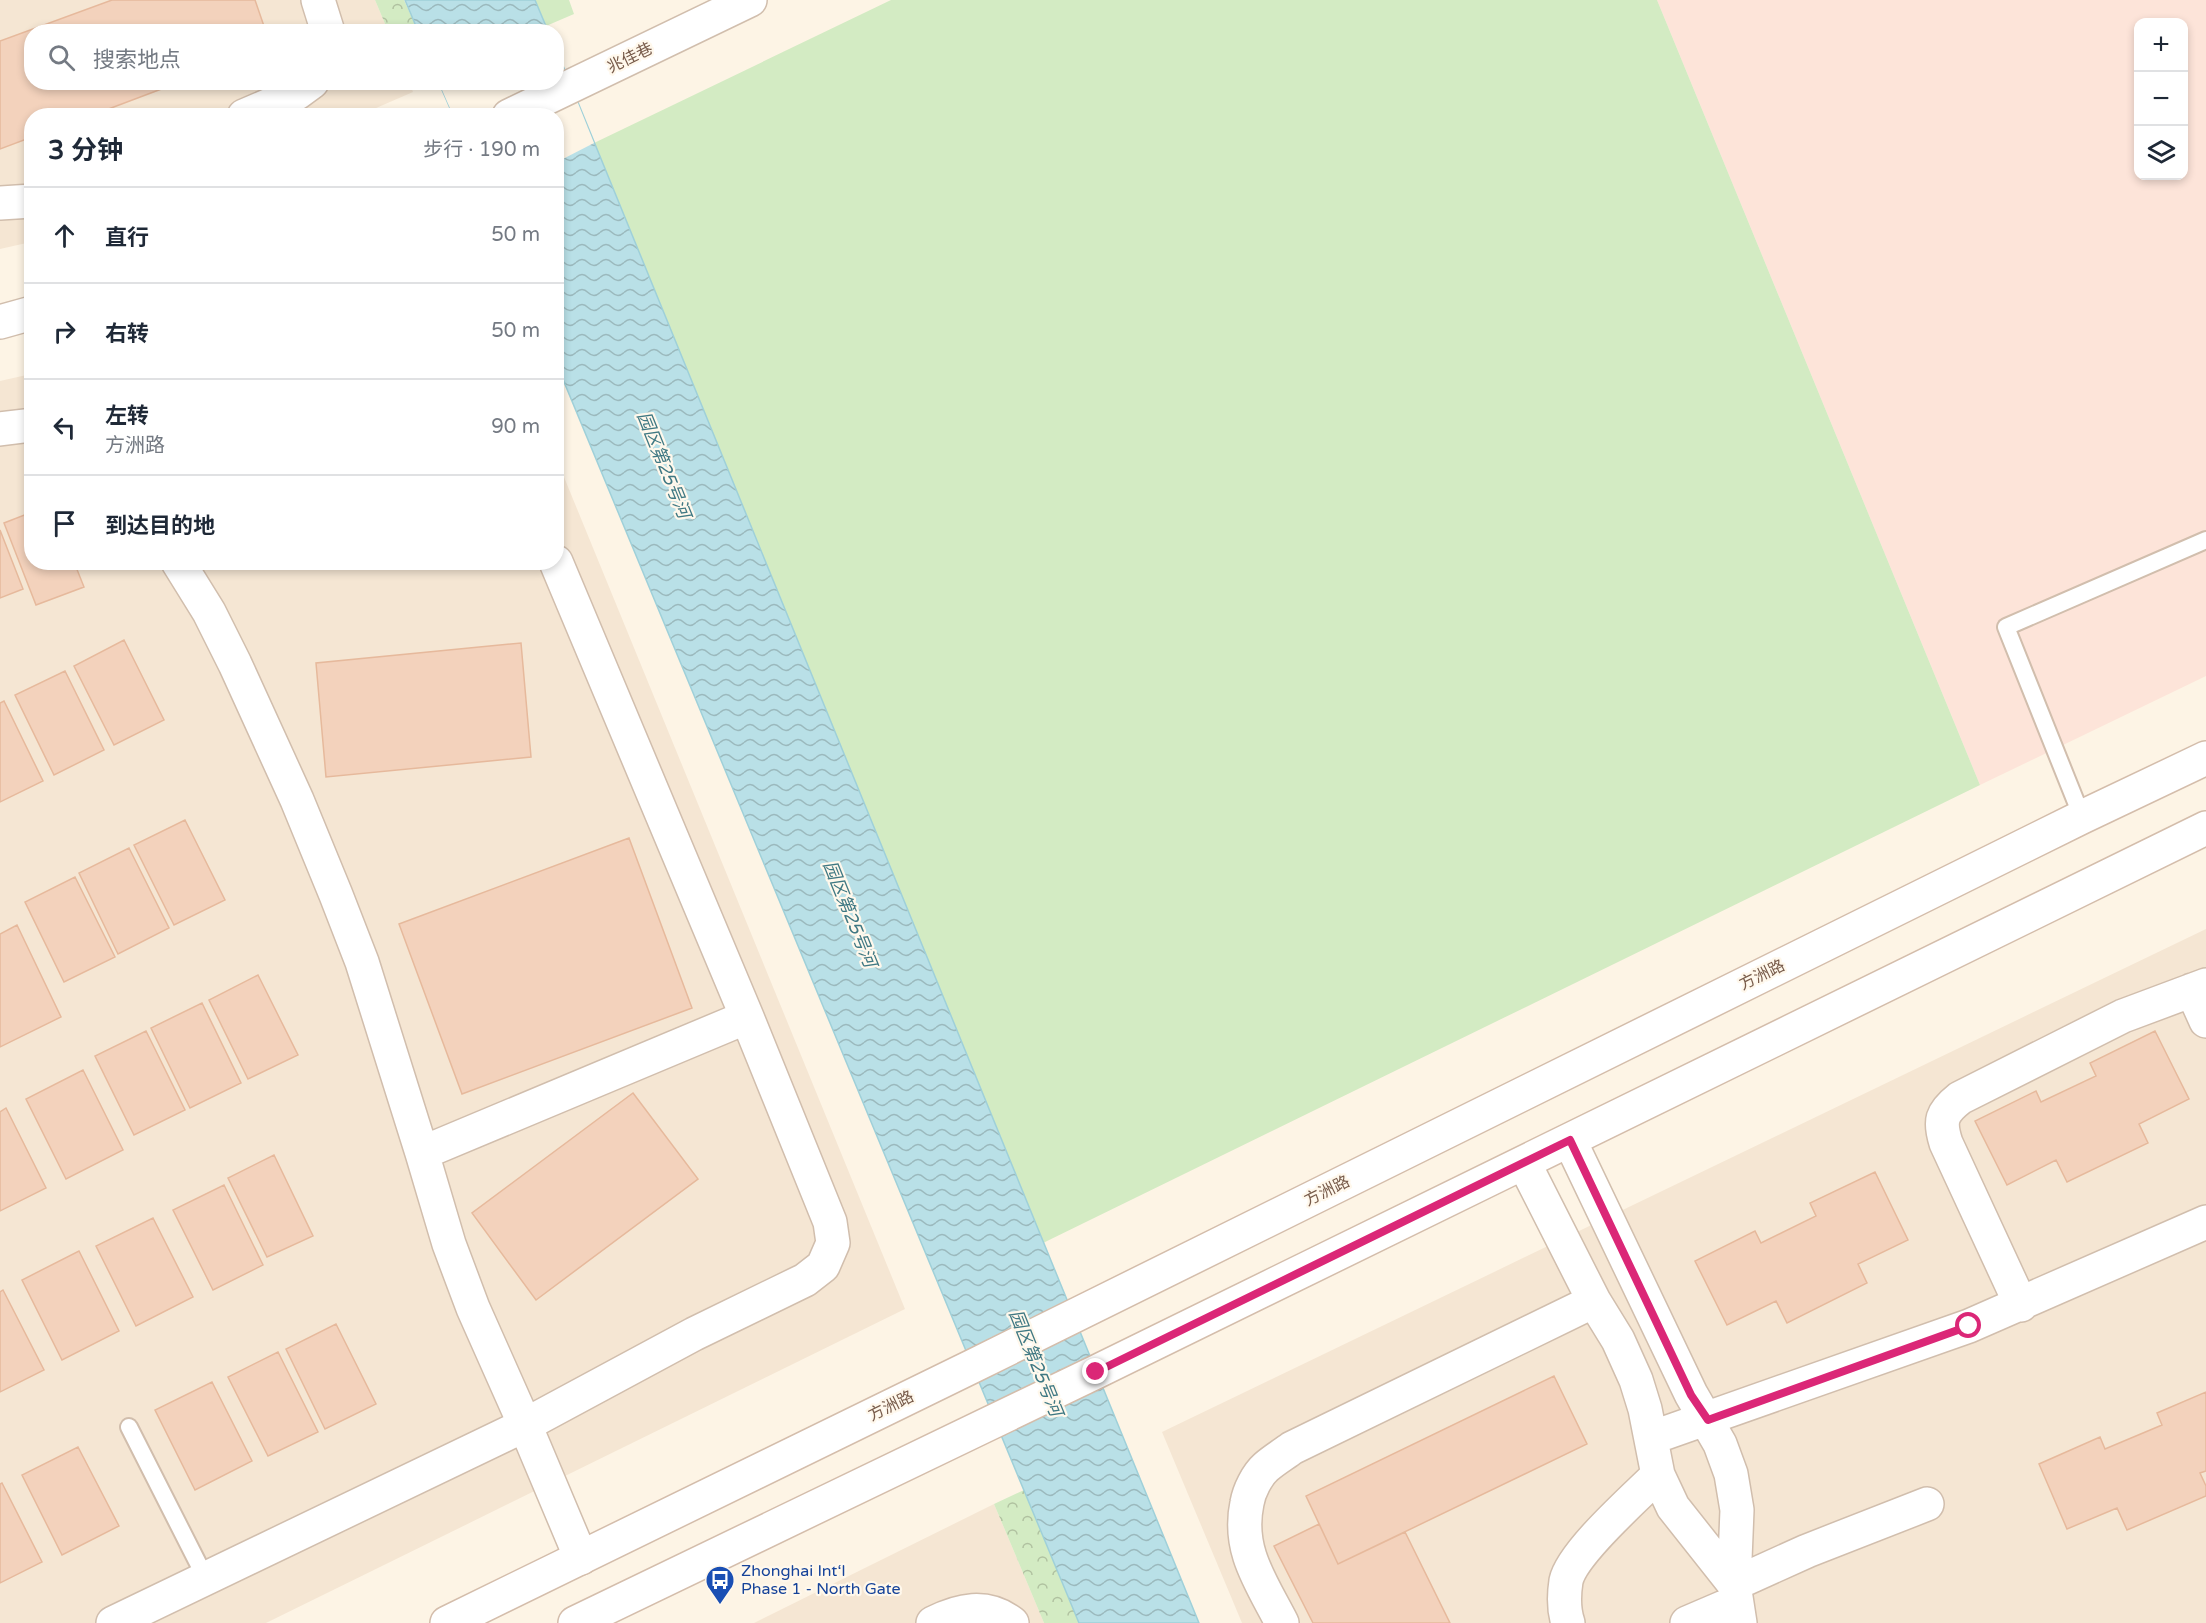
<!DOCTYPE html>
<html lang="zh">
<head>
<meta charset="utf-8">
<style>
	:root { --surface:#fff; --page:#f6f6f7; --text:#1f2937; --muted:#747a83; --line:#e0e1e3 }
	body { margin:0; font-family:"Varela Round","Noto Sans SC",sans-serif; background:var(--page); color:var(--text) }
	.controls { position:absolute; right:18px; top:18px; display:grid; overflow:hidden; border-radius:12px; box-shadow:0 3px 9px #0003 }
	.controls button { width:54px; height:54px; display:grid; place-items:center; padding:0; border:0; border-bottom:2px solid var(--line); background:var(--surface); color:var(--text); font:30px sans-serif }
	.stop { position:absolute; width:18px; height:18px; margin:-14px; border:4px solid #db2777; border-radius:50%; background:#fff }
	.stop.end { background:#db2777; border-color:#fff; box-shadow:0 2px 6px #0008 }
	.list { margin:0; padding:0; list-style:none }
	h2 { display:flex; justify-content:space-between; align-items:center; height:78px; margin:0; padding:0 24px; font-size:26px }
	h2 small { font-size:20px; font-weight:400; color:var(--muted) }
	.list li { display:grid; grid-template-columns:39px 1fr auto; gap:18px; align-items:center; box-sizing:border-box; height:96px; padding:0 24px; border-top:2px solid var(--line) }
	.list b { display:block; font-size:22px; white-space:nowrap }
	.list p { margin:0; font-size:20px; white-space:nowrap; color:var(--muted) }
	.list em { font-size:20px; font-style:normal; color:var(--muted) }
	.icon { flex:none; width:33px; height:33px; fill:none; stroke:currentColor; stroke-width:2; stroke-linecap:round; stroke-linejoin:round }
	.map { position:relative; flex:none; width:2206px; height:1623px; overflow:hidden }
	.search { position:absolute; background:var(--surface); box-shadow:0 3px 9px #0003; left:24px; top:24px; width:540px; height:66px; display:flex; align-items:center; gap:15px; box-sizing:border-box; padding:0 21px; border-radius:24px; color:var(--muted); font-size:22px }
	.panel { position:absolute; background:var(--surface); box-shadow:0 3px 9px #0003; left:24px; top:108px; width:540px; height:462px; border-radius:24px }
	.map>svg:first-child { display:block }
	.residential { fill:#f5e6d3 }
	.commercial { fill:#fde4d9; fill-rule:evenodd }
	.green { fill:#d3ebc3 }
	.forest { fill:url(#forest-crowns) }
	.water { fill:url(#water-waves); stroke:#9fd0d9; stroke-width:1.5 }
	.pier { fill:#fdf4e5 }
	.building { fill:#f3d2bc; stroke:#e6b99c; stroke-width:1.5 }
	.lines { fill:none; stroke-linecap:round; stroke-linejoin:round }
	.service-casing { stroke:#d1bead; stroke-width:20 }
	.minor-casing { stroke:#d1bead; stroke-width:36 }
	.tertiary-casing { stroke:#d1bead; stroke-width:36 }
	.secondary-casing { stroke:#d4bdab; stroke-width:36 }
	.service { stroke:#fff; stroke-width:16 }
	.minor { stroke:#fff; stroke-width:33 }
	.tertiary { stroke:#fff; stroke-width:33 }
	.secondary { stroke:#fff; stroke-width:33 }
	.route { stroke:#db2777; stroke-width:8 }
	.labels { text-anchor:middle; dominant-baseline:central; stroke-width:4.5; stroke-linejoin:round; paint-order:stroke }
	.street-label { font-size:16px; fill:#775a49; stroke:#fff8ec }
	.transit-label { font-size:16px; fill:#164399; stroke:#fff8ec; text-anchor:start }
	.water-label { font-size:18px; font-style:italic; fill:#3f7883; stroke:#fff8ec }
</style>
</head>
<body>
<div class="map">
<svg width="2206" height="1623" viewBox="0 0 2206 1623">
	<defs>
		<pattern id="forest-crowns" width="20" height="18" patternUnits="userSpaceOnUse" patternTransform="scale(1.5)"><rect width="20" height="18" fill="#d3ebc3"/><path d="M2 6a3 3 0 1 1 6 0M12 15a3 3 0 1 1 6 0" fill="none" stroke="#b0c1a0"/></pattern>
		<pattern id="water-waves" width="16" height="10" patternUnits="userSpaceOnUse" patternTransform="scale(1.5)"><rect width="16" height="10" fill="#b9e0e7"/><path d="M0 5q4-4 8 0t8 0" fill="none" stroke="#9bb9bd"/></pattern>
	</defs>
	<rect width="100%" height="100%" fill="#fdf4e5"/>
	<path class="residential" d="M0,0H375L388,31L32,32V82H409L413,92L360,115L32,116L31,242L0,249Z
		M31,374L32,562H556L557,460L905,1309L266,1623H0V381Z
		M2206,929V1623H1242L1162,1432Z
		M994,1504L1044,1623H754Z"/>
	<path class="commercial" d="M1657,0H2206V676L1980,785ZM2138,22H2184V176H2138Z"/>
	<path class="green" d="M535,0H569L574,14L546,26Z
		M891,0H1657L1980,785L1043,1243L594,143Z"/>
	<path class="forest" d="M375,0H404L418,31H388Z
		M1024,1490L1079,1623H1044L994,1504Z"/>
	<path class="water" d="M405,0H535L548,31H418Z
		M557,51L1199,1623H1079L557,365L556,116L453,115L439,83L556,82Z"/>
	<path class="pier" d="M557,51L594,143L557,162L556,116L453,115L439,83L556,82Z"/>
	<path class="building" d="M112,0H255L266,32H32V82H180L90,116H32V137L0,149V41Z
		M32,512V562H74L84,587L36,605L4,523Z
		M0,530L23,589L0,598Z
		M124,640L164,720L114,745L74,666Z
		M521,643L531,757L326,777L316,663Z
		M65,671L104,750L54,775L15,695Z
		M4,701L43,781L0,802V703Z
		M185,820L225,900L174,925L134,845Z
		M629,838L692,1008L462,1094L399,924Z
		M129,848L169,928L118,954L79,873Z
		M75,877L115,957L64,982L25,902Z
		M17,925L61,1017L0,1047V934Z
		M258,975L298,1055L248,1079L209,1000Z
		M202,1003L241,1083L190,1108L151,1028Z
		M146,1031L185,1110L134,1135L95,1056Z
		M2155,1031L2189,1099L2139,1124L2148,1143L2067,1182L2056,1160L2007,1185L1975,1121L2036,1091L2041,1102L2096,1076L2090,1063Z
		M83,1070L123,1150L66,1179L26,1099Z
		M633,1093L698,1179L536,1300L472,1213Z
		M6,1108L46,1188L0,1211V1112Z
		M274,1155L313,1236L267,1257L228,1178Z
		M1875,1172L1908,1240L1858,1264L1867,1283L1787,1323L1776,1301L1727,1325L1695,1261L1755,1231L1761,1243L1816,1216L1810,1203Z
		M224,1185L263,1265L213,1290L173,1210Z
		M153,1218L193,1297L136,1326L96,1246Z
		M79,1251L119,1331L62,1360L22,1280Z
		M3,1290L44,1370L0,1392V1292Z
		M336,1324L376,1404L325,1429L286,1349Z
		M278,1352L318,1432L268,1456L228,1377Z
		M1554,1376L1587,1444L1338,1564L1306,1496Z
		M212,1382L252,1461L195,1490L155,1410Z
		M2206,1392V1471L2200,1473L2206,1486V1496L2127,1530L2117,1508L2067,1529L2039,1464L2100,1437L2105,1449L2162,1425L2157,1413Z
		M78,1447L119,1526L62,1555L22,1475Z
		M2,1483L42,1562L0,1583V1484Z
		M1319,1524L1338,1564L1405,1532L1450,1623H1313L1274,1546Z"/>
	<g class="lines">
		<g class="service-casing">
			<path id="service" d="M2082,817L2006,627L2206,540
				M129,1427L205,1577"/>
		</g>
		<g class="minor-casing">
			<path id="minor" d="M318,0L328,32
				M244,116L297,93L312,82
				M0,203L32,201
				M0,429L32,425
				M178,562L209,612L235,664L297,800L336,895L362,962L422,1153L449,1244L473,1308L525,1425L581,1558
				M2192,990L2206,1021
				M1570,1141L1691,1394L1720,1444L1731,1474L1737,1510L1734,1584L1740,1623
				M422,1153L747,1017
				M1524,1163L1594,1301L1618,1340L1636,1380L1645,1409L1658,1475L1673,1507L1734,1584
				M2021,1305L1946,1143C1939,1121 1941,1113 1960,1098L2123,1016L2206,985
				M1651,1438L1969,1326L2206,1222
				M1734,1584L1807,1551L1927,1504
				M113,1623L525,1425L694,1334L805,1280L823,1266L833,1243L830,1222L747,1017L556,562
				M933,1623C959,1610 986,1603 1012,1623
				M1282,1623C1261,1582 1237,1550 1247,1503C1249,1491 1257,1475 1266,1467C1274,1460 1284,1454 1292,1448L1594,1301
				M1568,1623C1564,1611 1564,1594 1566,1581C1572,1553 1636,1497 1658,1475
				M1687,1623L1736,1602"/>
		</g>
		<g class="tertiary-casing">
			<path id="tertiary" d="M509,116L750,0
				M0,322L32,313"/>
		</g>
		<g class="secondary-casing">
			<path id="secondary" d="M447,1623L973,1366L2082,817L2206,758
				M575,1623L1096,1372L2206,828"/>
		</g>
		<use href="#service" class="service"/>
		<use href="#minor" class="minor"/>
		<use href="#tertiary" class="tertiary"/>
		<use href="#secondary" class="secondary"/>
	</g>
	<g class="lines">
		<path class="route" d="M1096,1372L1570,1140L1691,1395L1708,1420L1969,1326"/>
	</g>
	<defs>
		<g id="bus-pin" transform="scale(1.5)"><path d="M0 17L-7.5 6A9.5 9.5 0 1 1 7.5 6Z" fill="#1a4fb4" stroke="#fff8ec"/><path d="M-5-6H5V4H4V6H2V4H-2V6H-4V4H-5ZM-3.5-4V0h7V-4ZM-3.5 1.2v1.5H-2V1.2ZM2 1.2v1.5H3.5V1.2Z" fill="#fff"/></g>
	</defs>
	<g fill-rule="evenodd">
		<use href="#bus-pin" x="720" y="1580"/>
	</g>
	<g class="labels">
		<g class="street-label">
			<text transform="translate(630 58) rotate(-26)">兆佳巷</text>
			<text transform="translate(1762 975) rotate(-26)">方洲路</text>
			<text transform="translate(1327 1191) rotate(-26)">方洲路</text>
			<text transform="translate(891 1406) rotate(-26)">方洲路</text>
		</g>
		<g class="transit-label">
			<text x="741" y="1571">Zhonghai Int‘l<tspan x="741" dy="18">Phase 1 - North Gate</tspan></text>
		</g>
		<g class="water-label">
			<text transform="translate(664 465) rotate(68)">园区第25号河</text>
			<text transform="translate(850 914) rotate(68)">园区第25号河</text>
			<text transform="translate(1036 1363) rotate(68)">园区第25号河</text>
		</g>
	</g>
</svg>
<div class="controls">
<button>+</button>
<button>−</button>
<button><svg class="icon" aria-label="layers" viewBox="0 0 24 24"><path d="M12 4l9 5-9 5-9-5zM3 14l9 5 9-5"/></svg></button>
</div>
<div class="stop" style="left:1969px;top:1326px"></div>
<div class="stop end" style="left:1096px;top:1372px"></div>
<div class="search"><svg class="icon" aria-label="search" viewBox="0 0 24 24"><circle cx="10" cy="10" r="6"/><path d="M15 15l6 6"/></svg>搜索地点</div>
<section class="panel">
<h2>3 分钟<small>步行 · 190 m</small></h2>
<ul class="list">
<li><svg class="icon" aria-label="ahead" viewBox="0 0 24 24"><path d="M12 20V5M6 11l6-6 6 6"/></svg><div><b>直行</b></div><em>50 m</em></li>
<li><svg class="icon" aria-label="right" viewBox="0 0 24 24"><path d="M7 20v-9h11M14 6l5 5-5 5"/></svg><div><b>右转</b></div><em>50 m</em></li>
<li><svg class="icon" aria-label="left" viewBox="0 0 24 24"><path d="M17 20v-9H6M10 6l-5 5 5 5"/></svg><div><b>左转</b><p>方洲路</p></div><em>90 m</em></li>
<li><svg class="icon" aria-label="arrive" viewBox="0 0 24 24"><path d="M6 21V4h12l-3 4 3 4H6"/></svg><div><b>到达目的地</b></div></li>
</ul>
</section>
</div>
</body>
</html>
